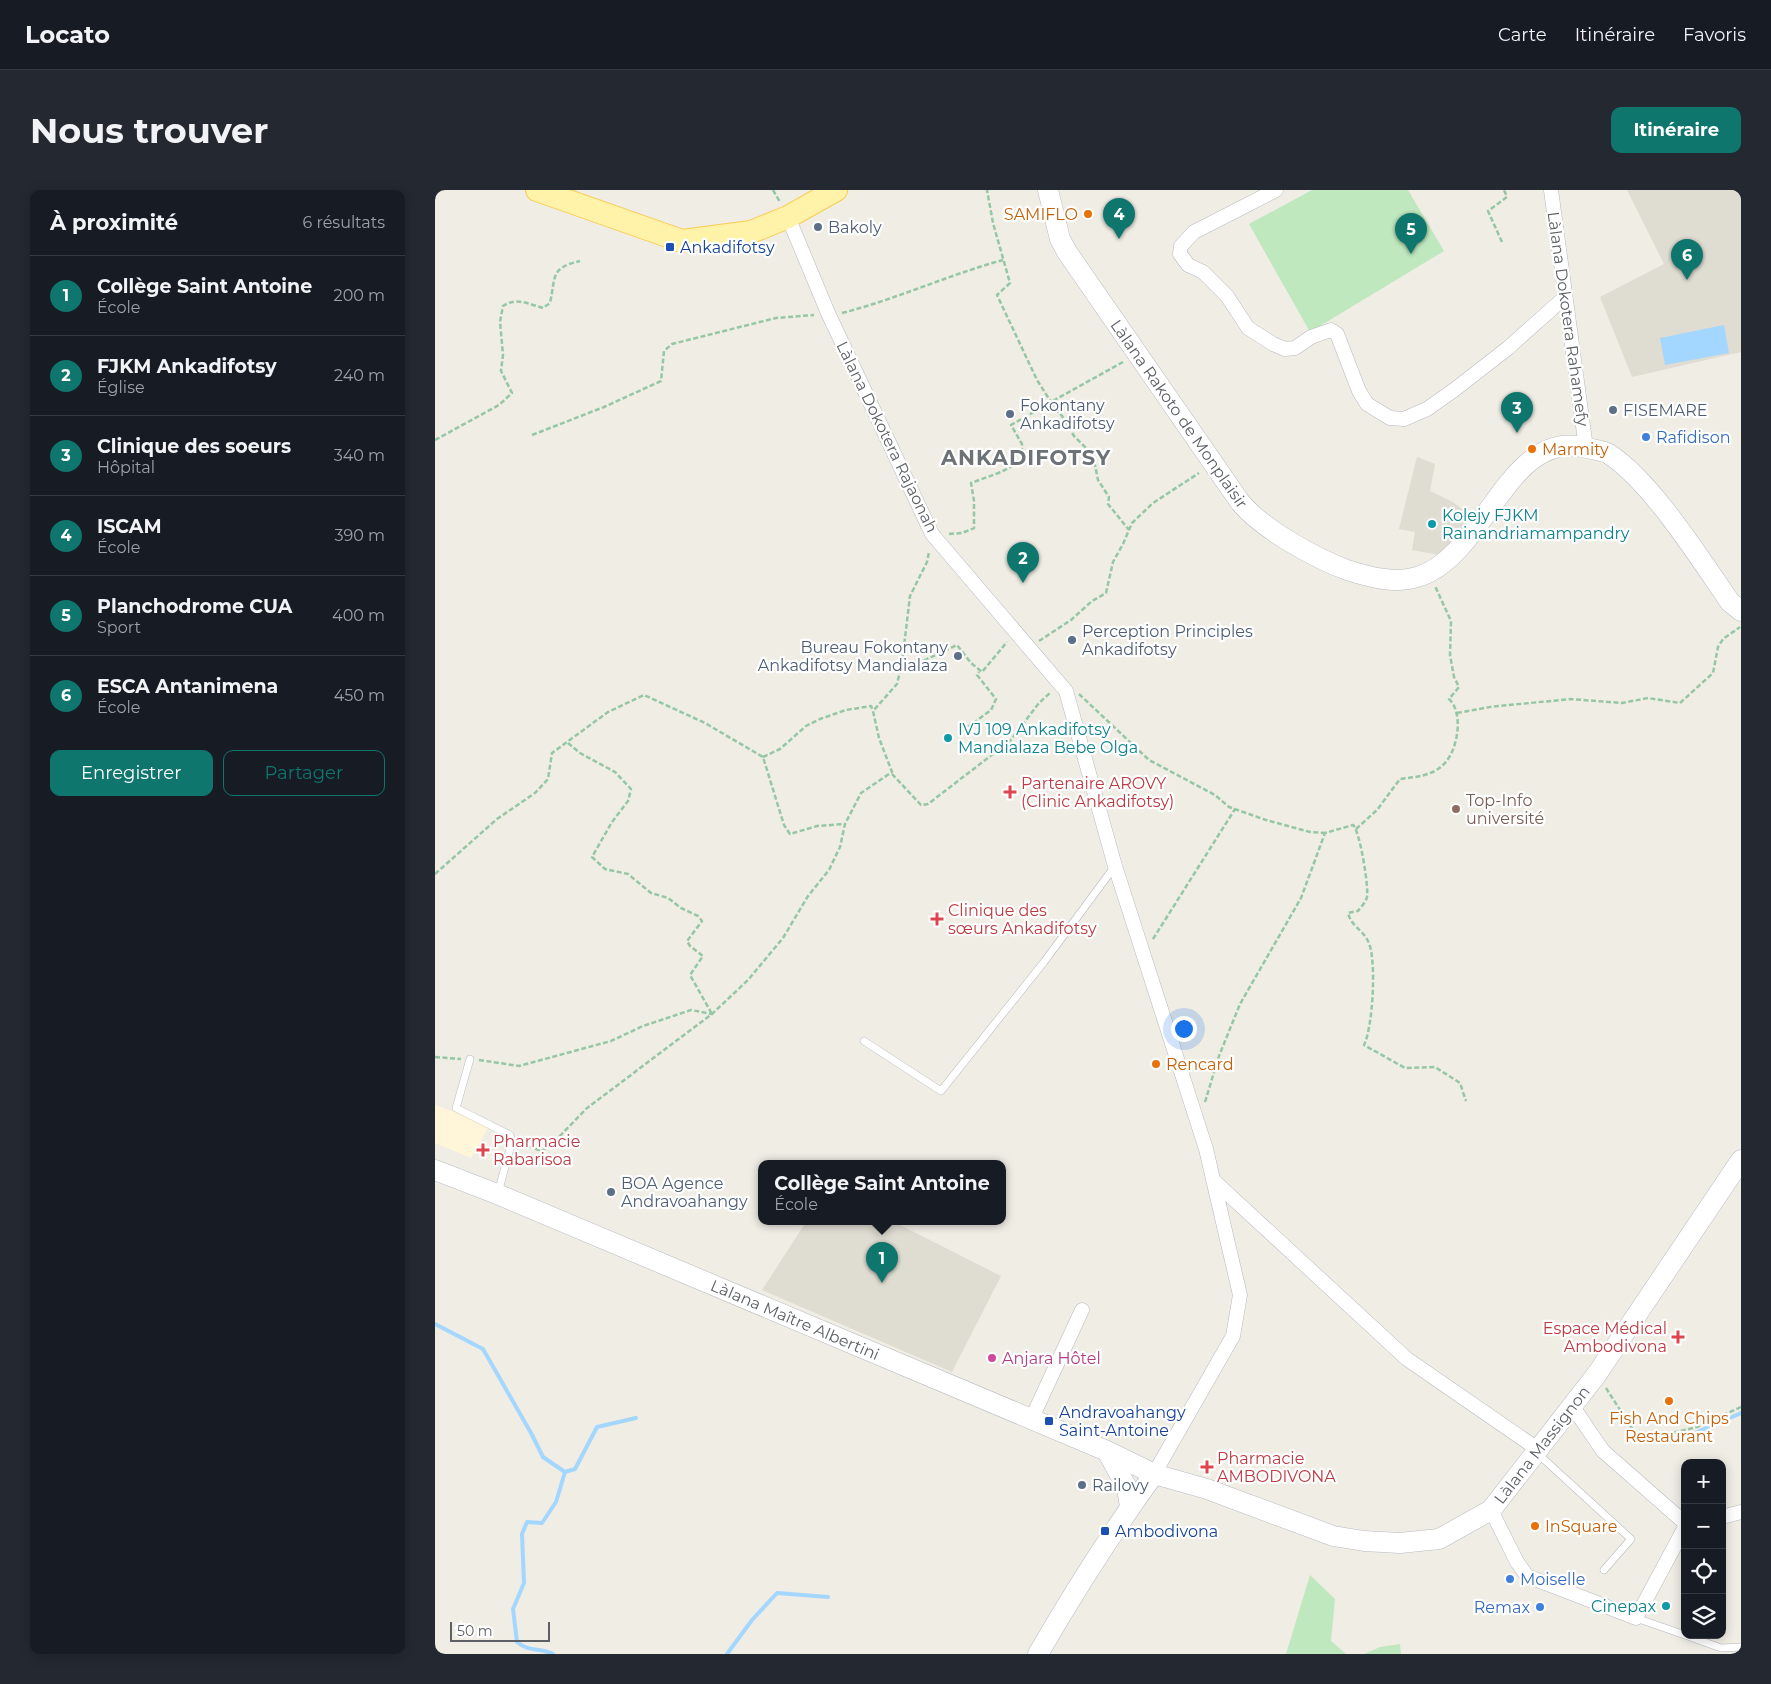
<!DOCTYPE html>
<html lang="fr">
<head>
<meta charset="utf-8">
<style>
	:root { --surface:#171b24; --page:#242831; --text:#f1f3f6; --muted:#9ea1a6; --line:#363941; --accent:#0f766e }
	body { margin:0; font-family:Montserrat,sans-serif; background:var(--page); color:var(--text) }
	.controls { position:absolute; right:15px; bottom:15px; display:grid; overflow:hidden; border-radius:10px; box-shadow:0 2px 12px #0003 }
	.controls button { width:45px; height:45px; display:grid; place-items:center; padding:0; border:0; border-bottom:1px solid var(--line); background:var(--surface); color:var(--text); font:25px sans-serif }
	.scale { position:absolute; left:15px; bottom:12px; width:100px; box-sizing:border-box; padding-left:5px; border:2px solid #5c6065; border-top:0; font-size:14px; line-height:18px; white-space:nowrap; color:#5c6065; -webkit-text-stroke:4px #fff; paint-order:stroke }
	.you { position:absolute; left:748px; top:838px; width:18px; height:18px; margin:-12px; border:4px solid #fff; border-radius:50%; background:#1a73e8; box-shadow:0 0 0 8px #1a73e833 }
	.badge { display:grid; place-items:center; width:32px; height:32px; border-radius:50%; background:var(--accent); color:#fff; font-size:16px; font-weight:700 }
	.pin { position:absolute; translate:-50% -41px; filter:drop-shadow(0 1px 2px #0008) }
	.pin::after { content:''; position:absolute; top:26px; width:18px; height:15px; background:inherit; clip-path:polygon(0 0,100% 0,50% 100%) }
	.popup { position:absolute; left:323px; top:970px; width:248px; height:65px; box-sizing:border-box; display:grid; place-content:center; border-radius:10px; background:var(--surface); filter:drop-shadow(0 1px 4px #0005); font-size:16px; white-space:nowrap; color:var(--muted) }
	.popup b { font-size:19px; color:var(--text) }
	.popup::after { content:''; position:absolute; left:50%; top:100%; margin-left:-10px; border:10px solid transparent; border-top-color:var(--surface) }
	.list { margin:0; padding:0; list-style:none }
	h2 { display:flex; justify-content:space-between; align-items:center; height:65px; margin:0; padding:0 20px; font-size:21px }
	h2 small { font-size:16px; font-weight:400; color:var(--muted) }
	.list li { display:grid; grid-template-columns:32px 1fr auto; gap:15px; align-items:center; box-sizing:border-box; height:80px; padding:0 20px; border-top:1px solid var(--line) }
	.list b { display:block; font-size:19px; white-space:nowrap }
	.list p { margin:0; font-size:16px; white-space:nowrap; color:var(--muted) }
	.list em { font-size:16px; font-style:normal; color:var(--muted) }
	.actions { display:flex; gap:10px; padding:15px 20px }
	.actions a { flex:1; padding:11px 0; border:1px solid var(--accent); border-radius:10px; text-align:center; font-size:18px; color:var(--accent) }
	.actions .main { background:var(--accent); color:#fff }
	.icon { flex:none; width:28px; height:28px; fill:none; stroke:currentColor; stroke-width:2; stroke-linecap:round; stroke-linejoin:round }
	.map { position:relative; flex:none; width:1306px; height:1464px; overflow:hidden; border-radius:10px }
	header { display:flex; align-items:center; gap:30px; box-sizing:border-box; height:70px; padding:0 25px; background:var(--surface); border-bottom:1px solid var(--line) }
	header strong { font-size:24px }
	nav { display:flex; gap:28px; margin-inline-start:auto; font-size:18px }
	.intro { display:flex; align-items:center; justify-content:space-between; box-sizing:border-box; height:120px; padding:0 30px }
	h1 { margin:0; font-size:35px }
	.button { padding:12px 22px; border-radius:10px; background:var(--accent); color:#fff; font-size:18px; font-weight:700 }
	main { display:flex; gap:30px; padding:0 30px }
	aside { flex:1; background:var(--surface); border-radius:10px; box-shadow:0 2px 12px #0003 }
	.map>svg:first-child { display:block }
	.commercial { fill:#fff6d9 }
	.education { fill:#dfdcd2 }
	.green { fill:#bfe8bf }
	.water { fill:#a4d7ff }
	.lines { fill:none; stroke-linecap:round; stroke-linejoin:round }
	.stream { stroke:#a4d7ff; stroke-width:4 }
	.lane-casing { stroke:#b6babf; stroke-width:8 }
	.street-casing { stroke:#b6babf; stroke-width:15 }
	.secondary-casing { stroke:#b7bbc1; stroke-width:21 }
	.primary-casing { stroke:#facc52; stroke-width:24 }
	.path { stroke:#96c7a4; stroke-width:2.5; stroke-dasharray:5 2.5; stroke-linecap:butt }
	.lane { stroke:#fff; stroke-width:7 }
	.street { stroke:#fff; stroke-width:14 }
	.secondary { stroke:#fff; stroke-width:20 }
	.primary { stroke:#fff2a9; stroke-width:22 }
	.food-dot { fill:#e8710a; stroke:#fff; stroke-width:2 }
	.service-dot { fill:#5c6f8a; stroke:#fff; stroke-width:2 }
	.transit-dot { fill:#1a4fb4; stroke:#fff; stroke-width:2 }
	.shop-dot { fill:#3f7fe0; stroke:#fff; stroke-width:2 }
	.culture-dot { fill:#0f9aa8; stroke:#fff; stroke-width:2 }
	.health-dot { fill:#e0444e; stroke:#fff; stroke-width:2 }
	.education-dot { fill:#8d6e63; stroke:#fff; stroke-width:2 }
	.hotel-dot { fill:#d1479c; stroke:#fff; stroke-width:2 }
	.labels { text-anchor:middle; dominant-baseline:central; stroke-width:4.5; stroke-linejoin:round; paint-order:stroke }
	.food-label { font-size:16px; fill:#c56008; stroke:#fff; text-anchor:start }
	.service-label { font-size:16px; fill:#4e5e75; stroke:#fff; text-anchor:start }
	.transit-label { font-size:16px; fill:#164399; stroke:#fff; text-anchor:start }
	.street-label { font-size:16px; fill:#5c6065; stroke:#fff }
	.shop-label { font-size:16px; fill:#366cbe; stroke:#fff; text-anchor:start }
	.culture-label { font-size:16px; fill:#0d838f; stroke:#fff; text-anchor:start }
	.health-label { font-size:16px; fill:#be3a42; stroke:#fff; text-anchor:start }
	.education-label { font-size:16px; fill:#785e54; stroke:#fff; text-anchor:start }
	.hotel-label { font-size:16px; fill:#b23c85; stroke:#fff; text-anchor:start }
	.district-label { font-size:21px; font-weight:bold; letter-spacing:1px; fill:#6d7277; stroke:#fff }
</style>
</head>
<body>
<header>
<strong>Locato</strong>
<nav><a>Carte</a><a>Itinéraire</a><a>Favoris</a></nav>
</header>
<div class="intro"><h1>Nous trouver</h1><a class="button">Itinéraire</a></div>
<main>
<aside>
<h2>À proximité<small>6 résultats</small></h2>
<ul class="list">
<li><span class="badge">1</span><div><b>Collège Saint Antoine</b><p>École</p></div><em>200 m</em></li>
<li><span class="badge">2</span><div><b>FJKM Ankadifotsy</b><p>Église</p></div><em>240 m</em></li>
<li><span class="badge">3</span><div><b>Clinique des soeurs</b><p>Hôpital</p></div><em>340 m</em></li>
<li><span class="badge">4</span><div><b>ISCAM</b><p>École</p></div><em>390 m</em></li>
<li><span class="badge">5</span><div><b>Planchodrome CUA</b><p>Sport</p></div><em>400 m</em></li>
<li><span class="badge">6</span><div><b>ESCA Antanimena</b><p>École</p></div><em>450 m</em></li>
</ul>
<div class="actions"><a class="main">Enregistrer</a><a>Partager</a></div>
</aside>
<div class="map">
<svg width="1306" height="1464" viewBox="0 0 1306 1464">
	<rect width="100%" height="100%" fill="#efede4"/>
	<path class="commercial" d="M0,915L55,935L36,968L0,953Z"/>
	<path class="education" d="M1192,0H1306V162L1197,187L1165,107L1229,74Z
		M982,267L1000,274L995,301L1018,312L1046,334L1004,365L977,360L980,342L964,339Z
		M371,1032H459L566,1086L517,1182L327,1100Z"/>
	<path class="green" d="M877,0H973L1009,61L875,142L814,34Z
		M875,1385L900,1409L896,1451L911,1464H851Z
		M965,1454L966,1464H929L945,1457Z"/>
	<path class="water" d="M1289,135L1294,163L1230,175L1225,148Z"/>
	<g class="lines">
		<path class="stream" d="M0,1134L48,1159L96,1243L108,1267L130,1282
			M1262,1242L1306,1223
			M118,1464C104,1457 95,1463 82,1452L78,1419L89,1393L87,1344L92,1332L107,1333L121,1312L130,1282L140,1279L162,1237L201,1228
			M292,1464L317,1430L342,1403L393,1407"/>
		<g class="lane-casing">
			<path id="lane" d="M429,851L506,901L609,772L680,676
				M35,869L21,918L75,945L77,951L63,1003
				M1102,1263L1196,1349L1169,1380
				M1201,1428L1250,1445
				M1250,1445L1286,1458L1306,1457"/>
		</g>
		<g class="street-casing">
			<path id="street" d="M841,0L759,42L746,56L745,64L753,75L768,82L792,106L813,138L838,154L850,159L860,158L876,147L896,140L902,144L924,201L932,214L955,228L969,229L992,219L1019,200L1073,158L1129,108
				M1116,0L1151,258
				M353,27L393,123L497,344L631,501L680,676L771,959L805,1105L798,1146L719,1284
				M778,990L972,1169L1104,1260
				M1138,1217L1168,1261L1250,1333
				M596,1230L647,1120
				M1056,1320L1082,1372L1092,1386L1201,1428L1250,1337
				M1287,1327L1306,1322"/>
		</g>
		<g class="secondary-casing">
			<path id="secondary" d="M613,0L625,49L632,62L805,312C827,339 880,368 912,380C934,387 960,394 982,387C1051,367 1073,236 1152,258C1159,260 1168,260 1174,264C1217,292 1265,369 1295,412L1306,421
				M0,980L62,1004L672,1261L719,1284L772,1299L898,1346L929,1351L965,1353L1004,1349L1056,1320L1162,1184L1306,970
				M672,1261L692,1298L695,1317
				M603,1464C639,1402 677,1342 719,1284"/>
		</g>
		<g class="primary-casing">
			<path id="primary" d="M102,0L247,51L316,42L353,27L401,0"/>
		</g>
		<path class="path" d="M338,0L345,12
			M1067,52L1053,21L1072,7L1069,0
			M407,123C462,109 513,85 568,70
			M688,172L616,212L627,226L639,246L658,265L663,290L674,307L673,314L694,340
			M97,245L169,217L226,191L229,161L237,154L341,128L379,125
			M0,250L64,215L77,203L66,181L68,165L65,132L68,116C81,107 94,114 108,118L115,113C121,86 115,78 145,71
			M514,344L527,343L539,338V311L536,293L566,282L587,271V254L576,235L616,212L602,190L562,105L575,93L558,33L552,0
			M604,451L636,430L657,411L671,403L678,372L688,354L697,333L718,313L764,283
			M467,476L488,471L522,455L536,473L547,482L572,452
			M644,504L714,570L780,605L794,617L831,630L875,642L890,643
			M1022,523L1055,517L1135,509L1187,513L1213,508L1245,513L1278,483L1283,457L1288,449L1305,437
			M526,542L556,520L561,509L542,485L544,482
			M133,553L145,563L180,582L196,599L193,611L177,632L157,667L170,679L193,684L216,703L233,708L246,718L263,726L267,731L252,751L255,756L268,766L255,785L277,824
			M328,567L345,559L371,536L385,529L411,520L436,516L438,521
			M457,584L486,615L493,614L575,551L604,513L616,502
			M921,639L942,620L965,589C981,587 997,586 1009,574C1023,560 1029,523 1014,509L1024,497L1019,487L1015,465L1016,431L1000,396
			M0,684L62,629L100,603L113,589L117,563L173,522L209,505L270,533L328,567L349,635L355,644L382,636L410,634
			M718,749L800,619
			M0,867L26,869
			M44,870L84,876L176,851L208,836L256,820L277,824
			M770,912L784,866L805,814L866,708L890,643L918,635C925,641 934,698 932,707C931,712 926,717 923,721L913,723C916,736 927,739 933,751C942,768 938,837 929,855L970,878L1000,877L1025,893L1031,911
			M86,954L107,961L123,948L152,918L277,824L313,790L348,748L373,706L394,680L405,657L410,634L426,603L457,582L444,548L438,521L462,494L467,473L475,406L492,372L494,362
			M1171,1198L1205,1251L1262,1237L1306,1217"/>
		<use href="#lane" class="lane"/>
		<use href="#street" class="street"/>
		<use href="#secondary" class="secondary"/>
		<use href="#primary" class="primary"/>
	</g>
	<g class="food-dot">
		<circle cx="653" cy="24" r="5"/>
		<circle cx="1097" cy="259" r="5"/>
		<circle cx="721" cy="874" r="5"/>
		<circle cx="1234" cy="1211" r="5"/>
		<circle cx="1100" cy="1336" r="5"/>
	</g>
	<g class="service-dot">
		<circle cx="383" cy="37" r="5"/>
		<circle cx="1178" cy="220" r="5"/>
		<circle cx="575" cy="224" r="5"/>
		<circle cx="637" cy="450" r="5"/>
		<circle cx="523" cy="466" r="5"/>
		<circle cx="176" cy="1002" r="5"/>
		<circle cx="647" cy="1295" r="5"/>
	</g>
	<g class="transit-dot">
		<rect x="230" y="52" width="10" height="10" rx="2.5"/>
		<rect x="609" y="1226" width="10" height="10" rx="2.5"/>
		<rect x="665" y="1336" width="10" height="10" rx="2.5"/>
	</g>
	<g class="shop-dot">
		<circle cx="1211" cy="247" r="5"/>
		<circle cx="1075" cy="1389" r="5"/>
		<circle cx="1105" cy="1417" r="5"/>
	</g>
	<g class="culture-dot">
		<circle cx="997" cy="334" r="5"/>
		<circle cx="513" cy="548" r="5"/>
		<circle cx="1231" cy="1416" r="5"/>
	</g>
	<g class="health-dot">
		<path d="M572.5 594.5h5v5h5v5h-5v5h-5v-5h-5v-5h5z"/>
		<path d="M499.5 721.5h5v5h5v5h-5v5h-5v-5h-5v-5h5z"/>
		<path d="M45.5 952.5h5v5h5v5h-5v5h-5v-5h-5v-5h5z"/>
		<path d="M1240.5 1139.5h5v5h5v5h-5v5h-5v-5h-5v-5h5z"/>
		<path d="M769.5 1269.5h5v5h5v5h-5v5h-5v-5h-5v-5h5z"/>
	</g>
	<circle class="education-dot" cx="1021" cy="619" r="5"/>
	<circle class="hotel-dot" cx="557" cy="1168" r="5"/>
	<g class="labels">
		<g class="food-label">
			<text x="643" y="24" text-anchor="end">SAMIFLO</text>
			<text x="1107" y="259">Marmity</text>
			<text x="731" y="874">Rencard</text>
			<text x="1234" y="1228" text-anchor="middle">Fish And Chips<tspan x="1234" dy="18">Restaurant</tspan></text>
			<text x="1110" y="1336">InSquare</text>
		</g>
		<g class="service-label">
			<text x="393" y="37">Bakoly</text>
			<text x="585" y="215">Fokontany<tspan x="585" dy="18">Ankadifotsy</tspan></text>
			<text x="1188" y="220">FISEMARE</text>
			<text x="647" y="441">Perception Principles<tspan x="647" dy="18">Ankadifotsy</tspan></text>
			<text x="513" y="457" text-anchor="end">Bureau Fokontany<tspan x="513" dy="18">Ankadifotsy Mandialaza</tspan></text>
			<text x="186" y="993">BOA Agence<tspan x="186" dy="18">Andravoahangy</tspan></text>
			<text x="657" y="1295">Railovy</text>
		</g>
		<g class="transit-label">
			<text x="245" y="57">Ankadifotsy</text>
			<text x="624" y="1222">Andravoahangy<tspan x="624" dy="18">Saint-Antoine</tspan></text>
			<text x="680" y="1341">Ambodivona</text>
		</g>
		<g class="street-label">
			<text transform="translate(1133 129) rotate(82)">Làlana Dokotera Rahamefy</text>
			<text transform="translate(744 224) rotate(55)">Làlana Rakoto de Monplaisir</text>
			<text transform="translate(452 247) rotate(64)">Làlana Dokotera Rajaonah</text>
			<text transform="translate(360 1130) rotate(23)">Làlana Maître Albertini</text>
			<text transform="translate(1107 1255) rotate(-52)">Làlana Massignon</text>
		</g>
		<g class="shop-label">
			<text x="1221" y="247">Rafidison</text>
			<text x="1085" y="1389">Moiselle</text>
			<text x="1095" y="1417" text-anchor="end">Remax</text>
		</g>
		<g class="culture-label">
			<text x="1007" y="325">Kolejy FJKM<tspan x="1007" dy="18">Rainandriamampandry</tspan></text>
			<text x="523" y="539">IVJ 109 Ankadifotsy<tspan x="523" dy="18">Mandialaza Bebe Olga</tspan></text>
			<text x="1221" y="1416" text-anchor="end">Cinepax</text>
		</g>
		<g class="health-label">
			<text x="586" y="593">Partenaire AROVY<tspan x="586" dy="18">(Clinic Ankadifotsy)</tspan></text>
			<text x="513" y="720">Clinique des<tspan x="513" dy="18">sœurs Ankadifotsy</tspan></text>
			<text x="58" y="951">Pharmacie<tspan x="58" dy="18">Rabarisoa</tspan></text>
			<text x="1232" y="1138" text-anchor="end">Espace Médical<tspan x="1232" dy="18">Ambodivona</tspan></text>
			<text x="782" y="1268">Pharmacie<tspan x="782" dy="18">AMBODIVONA</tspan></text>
		</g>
		<g class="education-label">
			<text x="1031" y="610">Top-Info<tspan x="1031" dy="18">université</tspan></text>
		</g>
		<g class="hotel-label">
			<text x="567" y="1168">Anjara Hôtel</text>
		</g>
		<g class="district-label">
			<text x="591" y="267">ANKADIFOTSY</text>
		</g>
	</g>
</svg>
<div class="controls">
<button>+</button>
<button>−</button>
<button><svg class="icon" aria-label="locate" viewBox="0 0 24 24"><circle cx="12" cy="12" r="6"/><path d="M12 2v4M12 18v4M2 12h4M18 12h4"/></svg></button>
<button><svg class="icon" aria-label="layers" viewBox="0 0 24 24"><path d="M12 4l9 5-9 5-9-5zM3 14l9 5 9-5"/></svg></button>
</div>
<div class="scale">50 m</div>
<div class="you"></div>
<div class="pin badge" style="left:447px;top:1093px">1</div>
<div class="popup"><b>Collège Saint Antoine</b>École</div>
<div class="pin badge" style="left:588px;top:393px">2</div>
<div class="pin badge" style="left:1082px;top:243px">3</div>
<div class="pin badge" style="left:684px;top:49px">4</div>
<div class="pin badge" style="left:976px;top:64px">5</div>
<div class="pin badge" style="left:1252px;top:90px">6</div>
</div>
</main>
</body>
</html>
